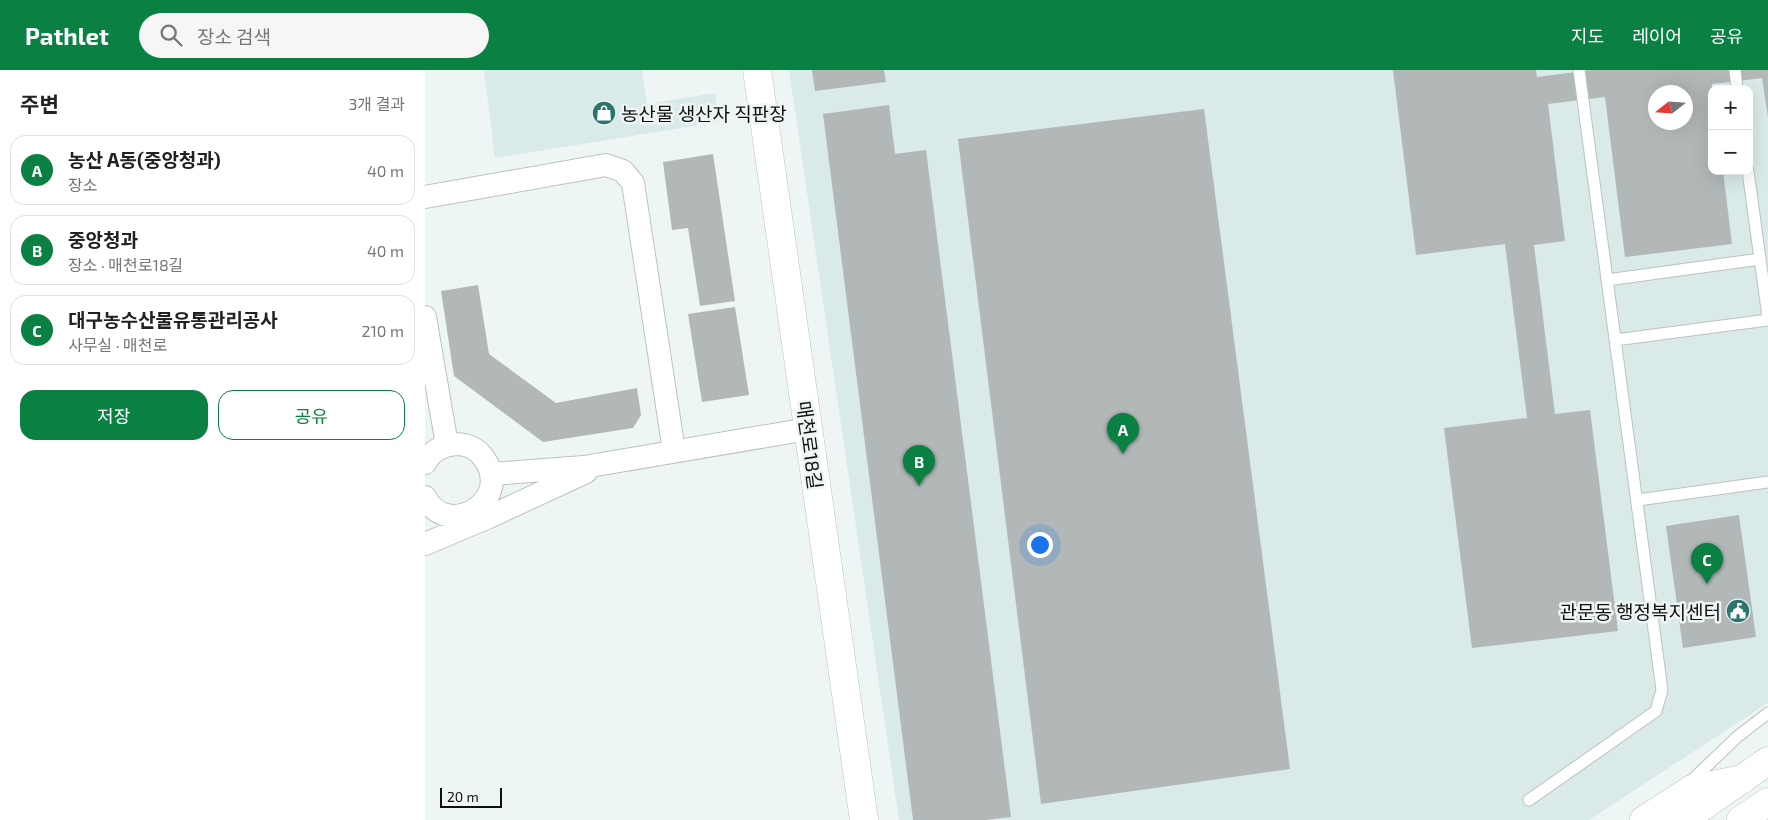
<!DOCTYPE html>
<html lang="ko">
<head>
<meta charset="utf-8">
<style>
	:root { --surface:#fff; --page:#f6f6f6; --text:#222; --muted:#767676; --line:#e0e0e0; --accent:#0b8043 }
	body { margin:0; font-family:"Exo 2","Noto Sans KR",sans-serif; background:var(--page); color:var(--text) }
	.controls { position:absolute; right:15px; top:15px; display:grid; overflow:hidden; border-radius:10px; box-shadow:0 5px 20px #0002 }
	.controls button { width:45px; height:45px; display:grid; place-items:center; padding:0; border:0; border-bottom:1px solid var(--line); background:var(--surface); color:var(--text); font:25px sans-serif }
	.compass { position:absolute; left:1223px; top:15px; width:45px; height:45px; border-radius:50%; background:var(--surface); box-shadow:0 5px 20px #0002; rotate:253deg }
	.scale { position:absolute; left:15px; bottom:12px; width:62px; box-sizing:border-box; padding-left:5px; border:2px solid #0e1110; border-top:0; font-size:14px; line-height:18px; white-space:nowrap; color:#0e1110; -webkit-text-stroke:4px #eef6f5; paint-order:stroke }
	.you { position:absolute; left:614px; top:474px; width:18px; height:18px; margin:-12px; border:4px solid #fff; border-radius:50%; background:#1a73e8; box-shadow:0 0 0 8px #1a73e833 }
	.badge { display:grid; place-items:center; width:32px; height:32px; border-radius:50%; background:var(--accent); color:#fff; font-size:16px; font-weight:700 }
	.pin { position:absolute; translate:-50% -41px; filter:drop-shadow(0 1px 2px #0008) }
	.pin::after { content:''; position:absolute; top:26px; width:18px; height:15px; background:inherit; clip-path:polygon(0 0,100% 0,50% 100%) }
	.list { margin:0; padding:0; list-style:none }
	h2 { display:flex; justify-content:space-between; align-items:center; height:65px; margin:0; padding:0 20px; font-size:21px }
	h2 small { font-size:16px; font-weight:400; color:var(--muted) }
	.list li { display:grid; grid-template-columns:32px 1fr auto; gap:15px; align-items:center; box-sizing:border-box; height:70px; margin:0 10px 10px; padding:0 10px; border:1px solid var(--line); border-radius:15px }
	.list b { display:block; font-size:19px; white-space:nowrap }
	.list p { margin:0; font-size:16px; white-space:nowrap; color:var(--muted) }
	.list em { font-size:16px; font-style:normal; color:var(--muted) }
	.actions { display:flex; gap:10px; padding:15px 20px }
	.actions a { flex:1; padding:11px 0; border:1px solid var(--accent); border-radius:15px; text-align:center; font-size:18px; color:var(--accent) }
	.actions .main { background:var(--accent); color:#fff }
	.icon { flex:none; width:28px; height:28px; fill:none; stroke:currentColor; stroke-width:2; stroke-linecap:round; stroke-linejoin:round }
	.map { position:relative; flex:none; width:1343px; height:750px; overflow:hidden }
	header { display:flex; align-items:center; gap:30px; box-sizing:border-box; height:70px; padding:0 25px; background:var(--accent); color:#fff }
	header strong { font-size:24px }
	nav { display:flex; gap:28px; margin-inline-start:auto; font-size:18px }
	.search { width:350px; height:45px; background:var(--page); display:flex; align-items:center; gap:12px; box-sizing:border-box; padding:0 18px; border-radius:28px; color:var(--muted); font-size:19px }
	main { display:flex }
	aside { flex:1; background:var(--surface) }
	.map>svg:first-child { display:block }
	.built { fill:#d9eae8; fill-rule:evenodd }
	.building { fill:#b1b8b7; fill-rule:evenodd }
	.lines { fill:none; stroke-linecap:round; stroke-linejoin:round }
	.service-casing { stroke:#bbc2c1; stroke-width:13 }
	.minor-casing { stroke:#bbc2c1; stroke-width:24 }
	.secondary-casing { stroke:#bbc2c1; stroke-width:29 }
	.service { stroke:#fff; stroke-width:11 }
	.minor { stroke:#fff; stroke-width:22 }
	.secondary { stroke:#fff; stroke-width:28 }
	.labels { text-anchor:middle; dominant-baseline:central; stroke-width:5; stroke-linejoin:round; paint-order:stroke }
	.poi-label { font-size:19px; fill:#0e1110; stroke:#eef6f5; text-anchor:start }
	.street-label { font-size:19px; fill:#0e1110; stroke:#eef6f5 }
</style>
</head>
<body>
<header>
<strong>Pathlet</strong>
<div class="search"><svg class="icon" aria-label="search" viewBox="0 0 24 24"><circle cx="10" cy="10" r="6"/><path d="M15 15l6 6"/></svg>장소 검색</div>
<nav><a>지도</a><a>레이어</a><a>공유</a></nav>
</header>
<main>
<aside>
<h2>주변<small>3개 결과</small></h2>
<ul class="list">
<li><span class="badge">A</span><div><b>농산 A동(중앙청과)</b><p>장소</p></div><em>40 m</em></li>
<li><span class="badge">B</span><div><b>중앙청과</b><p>장소 · 매천로18길</p></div><em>40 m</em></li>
<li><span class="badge">C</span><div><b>대구농수산물유통관리공사</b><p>사무실 · 매천로</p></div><em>210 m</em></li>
</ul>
<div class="actions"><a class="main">저장</a><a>공유</a></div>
</aside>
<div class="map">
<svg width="1343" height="750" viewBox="0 0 1343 750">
	<rect width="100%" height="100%" fill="#eef6f5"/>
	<path class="built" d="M59,0H217L222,34L290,23L294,52L70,88Z
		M364,0H1343V633L1164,750H474ZM1287,19H1324V101H1287ZM1230,22H1260V52H1230Z"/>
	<path class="building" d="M387,0H459L461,12L390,21Z
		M968,0H1111L1112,7L1166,0H1343V47L1337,8L1287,14V101H1298L1307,174L1200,187L1180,27L1123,34L1140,171L1109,175L1130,344L1165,340L1193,561L1047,578L1019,358L1102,348L1080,174L991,185ZM1230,22H1260V52H1230Z
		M464,35L470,84L501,80L586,747L560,750H488L398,44Z
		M779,39L865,699L616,734L533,69Z
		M288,84L310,231L275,236L263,158L247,160L238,92Z
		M53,215L64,284L131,333L212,318L216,345L208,358L118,372L29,306L16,221Z
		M310,237L324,325L277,332L263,244Z
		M1314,445L1331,567L1258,578L1241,456Z"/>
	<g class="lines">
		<g class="service-casing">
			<path id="service" d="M1310,0L1312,19
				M1323,101L1343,247
				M1182,210L1335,189
				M1190,270L1343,250
				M1213,430L1343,412
				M1264,713L1312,667L1343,643
				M1104,730L1231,641L1237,620L1154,0"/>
		</g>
		<g class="minor-casing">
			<path id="minor" d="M0,127L181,95L198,101L208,113L249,381
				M0,247L22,375
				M0,393C6,381 18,375 31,374C42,374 52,379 58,387C91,430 22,471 0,427
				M67,404L159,397L383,359
				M0,474L64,447L161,402"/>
		</g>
		<g class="secondary-casing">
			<path id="secondary" d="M332,0L439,750
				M1219,750L1267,719L1318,709
				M1258,750L1343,691
				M1316,750L1343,732"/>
		</g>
		<use href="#service" class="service"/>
		<use href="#minor" class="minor"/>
		<use href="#secondary" class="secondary"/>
	</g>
	<defs>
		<g id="shop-disc" transform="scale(1.25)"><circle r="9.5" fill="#2c756f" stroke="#eef6f5"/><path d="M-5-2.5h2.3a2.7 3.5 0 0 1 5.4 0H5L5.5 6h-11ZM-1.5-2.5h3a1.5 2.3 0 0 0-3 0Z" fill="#fff"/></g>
		<g id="civic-disc" transform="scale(1.25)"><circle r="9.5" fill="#2c756f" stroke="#eef6f5"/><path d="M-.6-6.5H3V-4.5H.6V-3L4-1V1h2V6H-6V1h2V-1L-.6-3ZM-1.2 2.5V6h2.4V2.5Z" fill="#fff"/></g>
	</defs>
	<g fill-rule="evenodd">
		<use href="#shop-disc" x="179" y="43"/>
		<use href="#civic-disc" x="1313" y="541"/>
	</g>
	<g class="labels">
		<g class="poi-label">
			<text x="196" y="43">농산물 생산자 직판장</text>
			<text x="1296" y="541" text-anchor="end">관문동 행정복지센터</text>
		</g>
		<g class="street-label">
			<text transform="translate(385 375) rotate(82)">매천로18길</text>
		</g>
	</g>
</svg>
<div class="controls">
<button>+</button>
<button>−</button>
</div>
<svg class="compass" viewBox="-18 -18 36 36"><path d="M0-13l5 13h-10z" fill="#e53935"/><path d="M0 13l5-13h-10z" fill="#767676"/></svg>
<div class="scale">20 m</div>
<div class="you"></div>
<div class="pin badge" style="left:698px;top:384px">A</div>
<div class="pin badge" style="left:494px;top:416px">B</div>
<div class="pin badge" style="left:1282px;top:514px">C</div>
</div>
</main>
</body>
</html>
